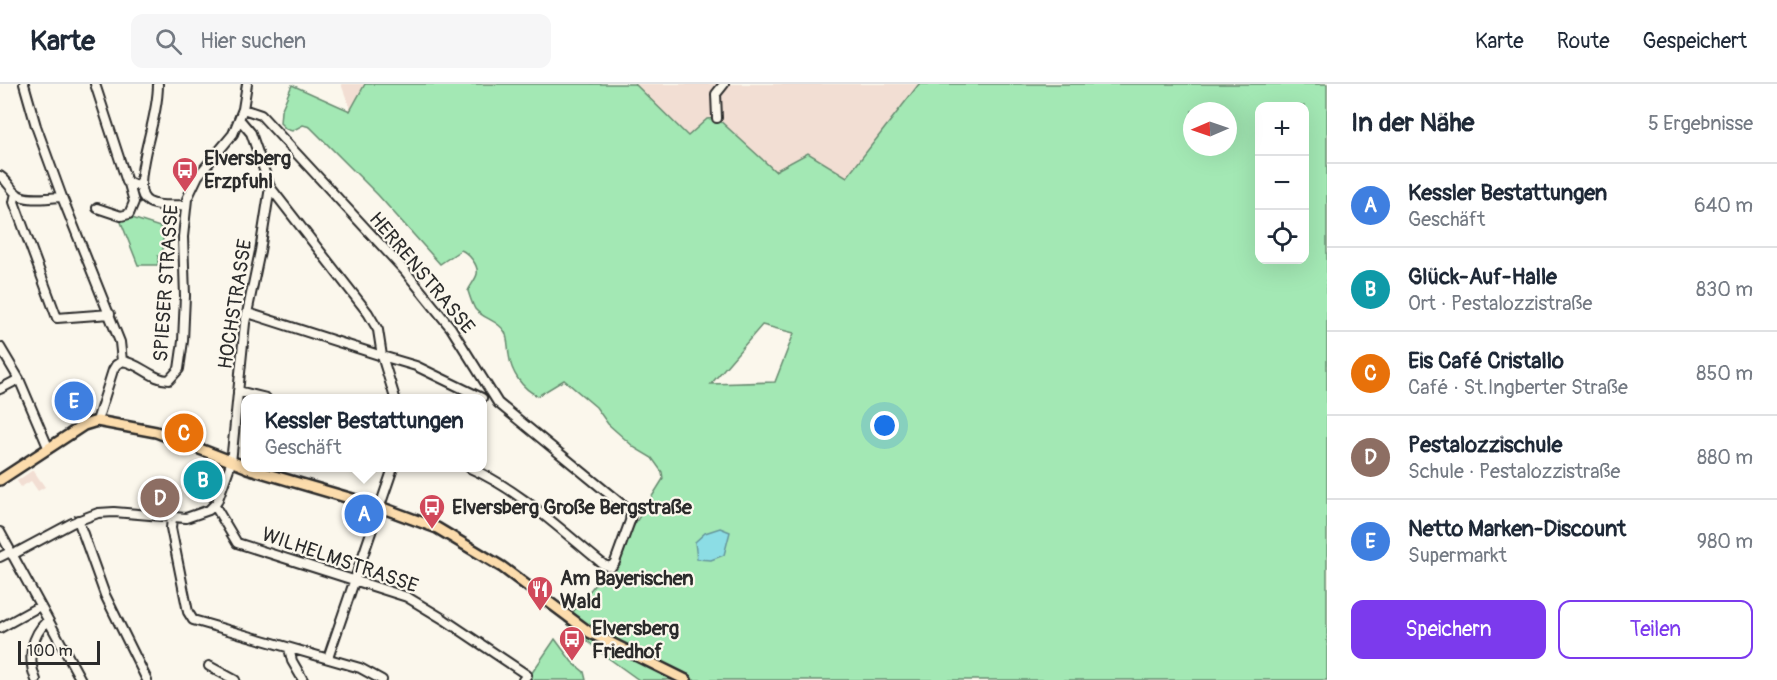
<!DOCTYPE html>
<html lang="de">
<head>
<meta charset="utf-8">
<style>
	:root { --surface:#fff; --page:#f6f6f7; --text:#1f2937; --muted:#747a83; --line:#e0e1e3; --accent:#7c3aed }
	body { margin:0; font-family:Pangolin,sans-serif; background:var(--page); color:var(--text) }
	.controls { position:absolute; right:18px; top:18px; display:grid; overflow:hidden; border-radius:12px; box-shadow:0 6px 24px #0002 }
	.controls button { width:54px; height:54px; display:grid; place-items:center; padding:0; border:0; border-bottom:2px solid var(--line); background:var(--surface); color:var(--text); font:30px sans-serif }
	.compass { position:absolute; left:1183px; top:18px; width:54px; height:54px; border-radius:50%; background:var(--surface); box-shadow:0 6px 24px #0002; rotate:268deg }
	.scale { position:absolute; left:18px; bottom:15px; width:82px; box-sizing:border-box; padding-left:6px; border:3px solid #2b2b2b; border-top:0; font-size:16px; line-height:21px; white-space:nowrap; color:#2b2b2b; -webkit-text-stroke:4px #fbf7ec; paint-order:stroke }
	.you { position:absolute; left:885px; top:342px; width:21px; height:21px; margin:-15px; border:4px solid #fff; border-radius:50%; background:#1a73e8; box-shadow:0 0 0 9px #1a73e833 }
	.badge { display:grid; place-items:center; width:39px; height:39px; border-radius:50%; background:var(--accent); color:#fff; font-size:20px; font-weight:700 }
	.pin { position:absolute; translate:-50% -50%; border:3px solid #fff; box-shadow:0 2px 6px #0006 }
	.popup { position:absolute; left:241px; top:310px; width:246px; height:78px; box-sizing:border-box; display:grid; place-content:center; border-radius:12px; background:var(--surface); filter:drop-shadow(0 2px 4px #0005); font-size:20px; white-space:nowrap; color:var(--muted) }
	.popup b { font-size:22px; color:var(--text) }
	.popup::after { content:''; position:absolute; left:50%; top:100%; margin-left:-12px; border:12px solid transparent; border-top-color:var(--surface) }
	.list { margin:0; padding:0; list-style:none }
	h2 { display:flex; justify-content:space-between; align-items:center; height:78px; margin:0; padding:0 24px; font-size:26px }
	h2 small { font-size:20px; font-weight:400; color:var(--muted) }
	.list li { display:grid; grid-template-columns:39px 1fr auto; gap:18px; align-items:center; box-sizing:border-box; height:84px; padding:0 24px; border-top:2px solid var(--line) }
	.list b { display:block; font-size:22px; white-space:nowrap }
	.list p { margin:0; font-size:20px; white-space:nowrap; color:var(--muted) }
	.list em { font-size:20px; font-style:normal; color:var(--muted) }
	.actions { display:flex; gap:12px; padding:18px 24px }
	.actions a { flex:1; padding:14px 0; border:2px solid var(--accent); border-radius:12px; text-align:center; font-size:21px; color:var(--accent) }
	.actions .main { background:var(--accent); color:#fff }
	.icon { flex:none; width:33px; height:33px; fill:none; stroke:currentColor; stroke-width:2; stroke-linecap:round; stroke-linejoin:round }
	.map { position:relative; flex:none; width:1327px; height:596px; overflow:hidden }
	header { display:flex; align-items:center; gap:36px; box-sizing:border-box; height:84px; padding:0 30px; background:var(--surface); border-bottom:2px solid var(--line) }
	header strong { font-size:28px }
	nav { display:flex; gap:33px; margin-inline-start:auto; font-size:21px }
	.search { width:420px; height:54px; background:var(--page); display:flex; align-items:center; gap:15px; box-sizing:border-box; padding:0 21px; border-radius:12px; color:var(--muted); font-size:22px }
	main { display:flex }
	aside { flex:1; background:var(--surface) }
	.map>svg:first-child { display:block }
	.built { fill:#f2ded3 }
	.green { fill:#a3e8b4; stroke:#678a70; stroke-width:1.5; fill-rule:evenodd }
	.water { fill:#8cdde5; stroke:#65969b; stroke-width:1.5 }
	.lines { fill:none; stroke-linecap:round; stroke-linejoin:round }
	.minor-casing { stroke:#2b2b2b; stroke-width:12 }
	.major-casing { stroke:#2b2b2b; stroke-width:14 }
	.minor { stroke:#fbf7ec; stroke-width:8 }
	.major { stroke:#fcdcac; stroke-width:9 }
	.labels { text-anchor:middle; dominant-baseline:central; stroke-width:4.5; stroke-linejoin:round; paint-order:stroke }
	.poi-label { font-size:20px; font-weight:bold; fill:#2b2b2b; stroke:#fbf7ec; text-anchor:start }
	.street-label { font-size:20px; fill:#2b2b2b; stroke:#fbf7ec }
</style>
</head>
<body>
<header>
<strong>Karte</strong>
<div class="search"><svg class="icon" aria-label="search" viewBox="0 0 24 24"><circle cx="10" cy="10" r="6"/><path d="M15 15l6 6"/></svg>Hier suchen</div>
<nav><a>Karte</a><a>Route</a><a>Gespeichert</a></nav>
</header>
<main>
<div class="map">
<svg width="1327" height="596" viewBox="0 0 1327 596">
	<rect width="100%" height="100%" fill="#fbf7ec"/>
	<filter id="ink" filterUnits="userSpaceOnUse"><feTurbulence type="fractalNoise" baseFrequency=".0167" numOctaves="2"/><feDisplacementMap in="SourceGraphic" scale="12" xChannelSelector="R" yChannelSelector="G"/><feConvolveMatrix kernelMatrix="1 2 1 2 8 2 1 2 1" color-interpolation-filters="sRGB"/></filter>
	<g filter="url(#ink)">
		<path class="built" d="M341,0H451L351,27Z
			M635,0H919L847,93L808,69L775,87L717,35L689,52Z
			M33,386L45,403L38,407L31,397L21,403L17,397Z"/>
		<path class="green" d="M365,0H635L688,52L707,35L717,34L775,87L808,69L847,93L919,0H1327V596H639L604,571L565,538L604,489L663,395L662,388L652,374L635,364L608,340L596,323L564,296L538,312C522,305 511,288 509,271C508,264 508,254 505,248C498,236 483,235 475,225C472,220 470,213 468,207C470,202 476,195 477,190C479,181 468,169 461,166L440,180L378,111L310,43L303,41L292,47L286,45L280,39L281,27L292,1L350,27ZM1260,22H1304V176H1260ZM1192,27H1228V63H1192ZM762,241L794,249L775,298L711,300Z
			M119,133H129L163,144V172H158V181H138Z
			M555,555L572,578L584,588L586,596H527Z"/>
		<path class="water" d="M720,444L730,448L724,471L711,476L697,475L695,458L705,449Z"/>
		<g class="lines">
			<g class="minor-casing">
				<path id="minor" d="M24,0L36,42L62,113L120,258L122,277
					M95,0L127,98L141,103
					M158,0C158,34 141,69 141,102C141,108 143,115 149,118C158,123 175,121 186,121
					M243,25L261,31L405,187L451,244L498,319L631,428L630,437L615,478L611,483L604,481C562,447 520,406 470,384
					M717,34L716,10L724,0
					M240,36L251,49L270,103L368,229L378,246L382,272L395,314
					M0,92C9,98 10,105 17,110C27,118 50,113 62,113
					M16,109L14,118L57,234L110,230
					M97,124L121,132L129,130L134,118L129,100
					M248,229L382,272L416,282L482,314
					M0,263L19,295L48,363
					M0,305L19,295
					M238,307L266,314
					M97,337L113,286L116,281L122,277C140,279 152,296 169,296L179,285L183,257L185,212L183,153L187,115L198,92L233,50L243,25L247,0
					M215,422L237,459L407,513L445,536L527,591L523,596
					M172,434L171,444L188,528L193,536L360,584L382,596
					M78,436L105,511L147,596
					M0,448L81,596
					M12,471L72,439L98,429L114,428L186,434L209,426L217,418L231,379L245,239L260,167L270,103
					M0,473L10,468
					M0,544L40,522
					M289,564L292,577L303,596
					M328,574L393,384
					M209,582L235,596
					M36,596C27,574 31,552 48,536"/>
			</g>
			<g class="major-casing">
				<path id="major" d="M247,384L380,423L437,444L502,483L589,548L686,596
					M0,396L84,341L97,337L156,348L246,383"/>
			</g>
			<use href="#minor" class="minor"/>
			<use href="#major" class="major"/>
		</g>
	</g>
	<defs>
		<g id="bus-pin" transform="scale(1.35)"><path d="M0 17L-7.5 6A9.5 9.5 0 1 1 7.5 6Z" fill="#d1495b" stroke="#fbf7ec"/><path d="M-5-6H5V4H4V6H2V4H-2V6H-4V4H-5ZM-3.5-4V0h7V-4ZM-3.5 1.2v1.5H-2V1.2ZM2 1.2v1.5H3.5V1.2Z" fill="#fff"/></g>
		<g id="restaurant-pin" transform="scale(1.35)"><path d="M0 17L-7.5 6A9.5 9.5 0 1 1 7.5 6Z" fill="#d1495b" stroke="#fbf7ec"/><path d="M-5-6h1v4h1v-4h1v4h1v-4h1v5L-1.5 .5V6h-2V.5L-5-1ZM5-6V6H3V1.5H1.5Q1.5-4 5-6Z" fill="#fff"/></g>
	</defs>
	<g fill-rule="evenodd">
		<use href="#bus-pin" x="185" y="86"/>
		<use href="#bus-pin" x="432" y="423"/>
		<use href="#restaurant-pin" x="540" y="505"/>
		<use href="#bus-pin" x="572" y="555"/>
	</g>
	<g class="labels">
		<g class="poi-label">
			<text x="204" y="74">Elversberg<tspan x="204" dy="23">Erzpfuhl</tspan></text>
			<text x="452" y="423">Elversberg Große Bergstraße</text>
			<text x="560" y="494">Am Bayerischen<tspan x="560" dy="23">Wald</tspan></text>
			<text x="592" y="544">Elversberg<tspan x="592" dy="23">Friedhof</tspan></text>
		</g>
		<g class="street-label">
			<text transform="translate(422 189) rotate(50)">HERRENSTRASSE</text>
			<text transform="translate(166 199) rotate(-86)">SPIESER STRASSE</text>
			<text transform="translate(235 220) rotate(-81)">HOCHSTRASSE</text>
			<text transform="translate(340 476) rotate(19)">WILHELMSTRASSE</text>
		</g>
	</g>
</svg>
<div class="controls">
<button>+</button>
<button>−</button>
<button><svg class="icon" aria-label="locate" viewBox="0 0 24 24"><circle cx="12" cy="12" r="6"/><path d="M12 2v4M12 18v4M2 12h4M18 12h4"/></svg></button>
</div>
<svg class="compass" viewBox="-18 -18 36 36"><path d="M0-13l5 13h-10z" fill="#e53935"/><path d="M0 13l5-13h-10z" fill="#747a83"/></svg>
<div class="scale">100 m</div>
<div class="you"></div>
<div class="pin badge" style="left:364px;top:430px;background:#3f7fe0">A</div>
<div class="popup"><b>Kessler Bestattungen</b>Geschäft</div>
<div class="pin badge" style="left:203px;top:396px;background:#0f9aa8">B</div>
<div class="pin badge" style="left:184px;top:349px;background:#e8710a">C</div>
<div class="pin badge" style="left:160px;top:414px;background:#8d6e63">D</div>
<div class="pin badge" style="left:74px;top:317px;background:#3f7fe0">E</div>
</div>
<aside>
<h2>In der Nähe<small>5 Ergebnisse</small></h2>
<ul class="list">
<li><span class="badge" style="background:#3f7fe0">A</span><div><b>Kessler Bestattungen</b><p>Geschäft</p></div><em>640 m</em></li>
<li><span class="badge" style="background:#0f9aa8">B</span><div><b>Glück-Auf-Halle</b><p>Ort · Pestalozzistraße</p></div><em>830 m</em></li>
<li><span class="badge" style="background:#e8710a">C</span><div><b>Eis Café Cristallo</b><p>Café · St.Ingberter Straße</p></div><em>850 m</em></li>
<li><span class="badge" style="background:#8d6e63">D</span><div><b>Pestalozzischule</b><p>Schule · Pestalozzistraße</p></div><em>880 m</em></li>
<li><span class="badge" style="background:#3f7fe0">E</span><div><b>Netto Marken-Discount</b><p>Supermarkt</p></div><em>980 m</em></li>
</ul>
<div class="actions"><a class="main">Speichern</a><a>Teilen</a></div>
</aside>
</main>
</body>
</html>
